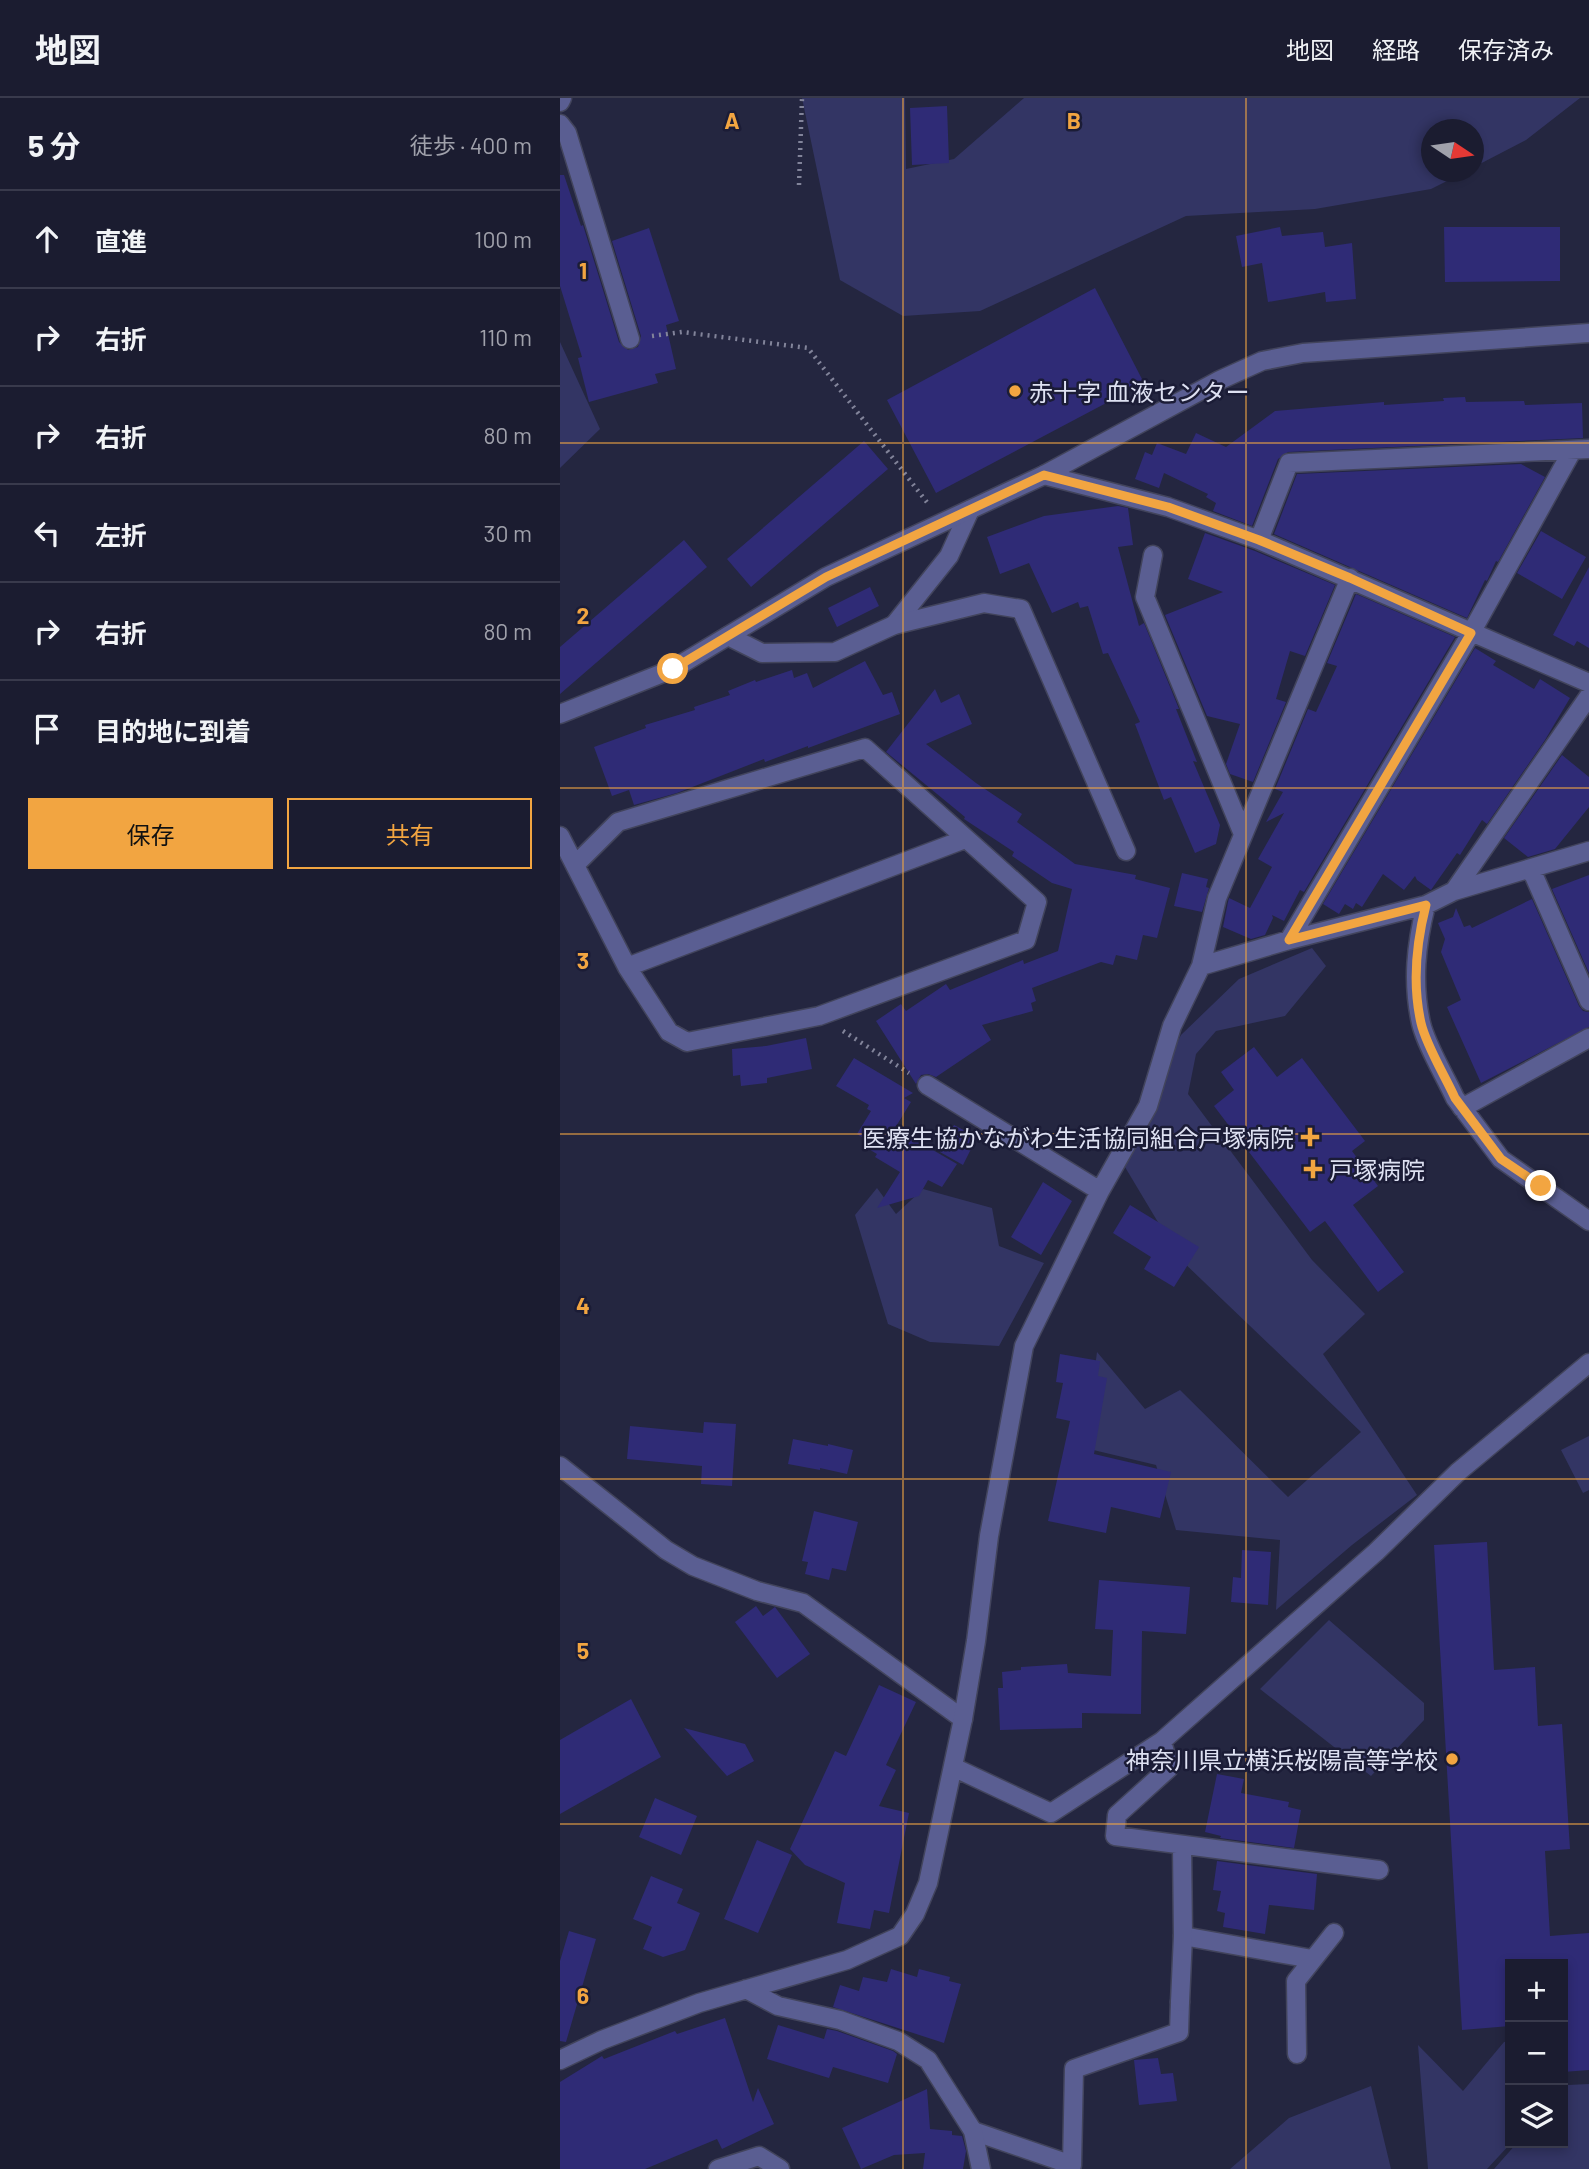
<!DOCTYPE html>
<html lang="ja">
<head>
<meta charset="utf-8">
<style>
	:root { --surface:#1b1c30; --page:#242538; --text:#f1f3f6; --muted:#a0a1ab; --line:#393a4c; --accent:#f2a541 }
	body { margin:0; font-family:Barlow,"Noto Sans JP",sans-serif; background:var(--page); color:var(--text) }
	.controls { position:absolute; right:21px; bottom:21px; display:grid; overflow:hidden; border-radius:0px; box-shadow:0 4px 10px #0003 }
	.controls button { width:63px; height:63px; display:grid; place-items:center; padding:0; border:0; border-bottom:2px solid var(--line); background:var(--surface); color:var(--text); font:35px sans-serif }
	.compass { position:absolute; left:861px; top:21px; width:63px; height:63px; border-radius:50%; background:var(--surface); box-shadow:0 4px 10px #0003; rotate:103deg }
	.stop { position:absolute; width:21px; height:21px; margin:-16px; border:5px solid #f2a541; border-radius:50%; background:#fff }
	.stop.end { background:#f2a541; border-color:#fff; box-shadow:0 2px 7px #0008 }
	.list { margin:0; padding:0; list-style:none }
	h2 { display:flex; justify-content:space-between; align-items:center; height:91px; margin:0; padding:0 28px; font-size:30px }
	h2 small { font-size:23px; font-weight:400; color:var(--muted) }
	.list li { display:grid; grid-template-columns:46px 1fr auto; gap:21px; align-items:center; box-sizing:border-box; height:98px; padding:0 28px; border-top:2px solid var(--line) }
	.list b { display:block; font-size:26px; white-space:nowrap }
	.list em { font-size:23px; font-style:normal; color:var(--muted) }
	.actions { display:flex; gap:14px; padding:21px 28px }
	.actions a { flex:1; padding:16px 0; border:2px solid var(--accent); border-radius:0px; text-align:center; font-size:24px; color:var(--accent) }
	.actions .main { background:var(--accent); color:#111 }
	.icon { flex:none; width:38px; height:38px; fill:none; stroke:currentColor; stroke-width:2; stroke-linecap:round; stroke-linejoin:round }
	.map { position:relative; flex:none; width:1029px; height:2071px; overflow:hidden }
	header { display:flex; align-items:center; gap:42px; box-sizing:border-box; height:98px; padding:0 35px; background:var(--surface); border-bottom:2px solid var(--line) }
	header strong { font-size:33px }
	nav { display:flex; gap:38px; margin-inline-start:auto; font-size:24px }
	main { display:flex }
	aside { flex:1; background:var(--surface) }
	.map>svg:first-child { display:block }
	.green { fill:#333564 }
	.building { fill:#2f2b76 }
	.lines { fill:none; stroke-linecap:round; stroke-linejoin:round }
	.service-casing { stroke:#42445c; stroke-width:21 }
	.minor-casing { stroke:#42445c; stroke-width:21 }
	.tertiary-casing { stroke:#42445c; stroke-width:21 }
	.path { stroke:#82849a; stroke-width:4.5; stroke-dasharray:2 5; stroke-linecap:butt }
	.service { stroke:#5a5e92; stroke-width:18 }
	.minor { stroke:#5a5e92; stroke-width:18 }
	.tertiary { stroke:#5a5e92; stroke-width:18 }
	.route { stroke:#f2a541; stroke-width:9 }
	.grid { fill:none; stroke:#f2a541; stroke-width:2; stroke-opacity:0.55 }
	.poi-dot { fill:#f2a541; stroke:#1b1c36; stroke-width:2.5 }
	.labels { text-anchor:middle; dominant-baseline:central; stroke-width:5; stroke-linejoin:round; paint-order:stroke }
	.poi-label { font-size:24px; fill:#dee1f2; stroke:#1b1c36; text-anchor:start }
	.grid-label { font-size:23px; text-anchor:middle; font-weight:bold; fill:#f2a541; stroke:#1b1c36; stroke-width:5; stroke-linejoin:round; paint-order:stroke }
</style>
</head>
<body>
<header>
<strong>地図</strong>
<nav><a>地図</a><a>経路</a><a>保存済み</a></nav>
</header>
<main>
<aside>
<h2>5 分<small>徒歩 · 400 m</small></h2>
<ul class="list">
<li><svg class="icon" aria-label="ahead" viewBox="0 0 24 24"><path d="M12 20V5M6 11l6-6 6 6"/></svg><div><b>直進</b></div><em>100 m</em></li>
<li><svg class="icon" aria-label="right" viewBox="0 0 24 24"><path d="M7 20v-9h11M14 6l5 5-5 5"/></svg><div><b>右折</b></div><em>110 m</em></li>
<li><svg class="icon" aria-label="right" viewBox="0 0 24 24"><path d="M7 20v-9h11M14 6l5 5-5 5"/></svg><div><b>右折</b></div><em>80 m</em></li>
<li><svg class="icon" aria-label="left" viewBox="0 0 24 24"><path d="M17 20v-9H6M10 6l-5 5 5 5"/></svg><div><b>左折</b></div><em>30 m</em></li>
<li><svg class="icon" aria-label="right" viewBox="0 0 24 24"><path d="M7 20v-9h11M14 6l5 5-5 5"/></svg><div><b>右折</b></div><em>80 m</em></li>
<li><svg class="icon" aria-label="arrive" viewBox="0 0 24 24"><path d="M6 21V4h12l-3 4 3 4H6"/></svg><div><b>目的地に到着</b></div></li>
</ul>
<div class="actions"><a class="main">保存</a><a>共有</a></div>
</aside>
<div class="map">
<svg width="1029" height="2071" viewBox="0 0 1029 2071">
	<rect width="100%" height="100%" fill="#242640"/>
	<path class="green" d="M242,0H345L346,71L394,61L464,0H1020L966,42L914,69V32H872V74H905L871,91L755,111L626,118L420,213L343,218L280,182Z
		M0,244L40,331L0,370Z
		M752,850L766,868L725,918L656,933L636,956L628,996L752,1162L805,1216L763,1256L857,1397L792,1447L716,1512L720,1442L616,1432L596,1367L525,1350L537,1254L585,1311L620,1292L728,1399L801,1334L620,1161L559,1059L621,937L679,881Z
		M317,1090L336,1116L363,1091L432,1110L439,1148L484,1165L439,1248L370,1244L328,1226L295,1117Z
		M1029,1338V1392L1023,1395L1001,1352Z
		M769,1522L864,1605V1622L811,1678L700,1591Z
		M950,1943L951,2045L927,2071H868L858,1947L903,1993L944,1944Z
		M1029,1986V2071H934L957,2045H1003V1993L1008,1987Z
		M811,1988L831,2071H670L729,2020Z"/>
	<path class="building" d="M387,8L389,65L352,67L350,10Z
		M0,77H4L21,128L23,127L59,244L68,252L78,249L81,238L52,143L89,130L119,223L106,227L116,271L95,276L98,285L29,304L18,260L22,259L0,188Z
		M720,129L722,138L763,134L765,149L792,145L796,201L766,204L765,194L708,204L702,165L682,169L676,138Z
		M884,129H1000V183L885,184Z
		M535,190L584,285L376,395L327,302Z
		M905,299L906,304L964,303L965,307L1022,305L1023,340L728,354L718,361L692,428L653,413L656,405L646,399L648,396L604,375L599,390L575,381L585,354L592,357L597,345L626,356L636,335L666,349L715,313L824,304V307L884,303L883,300Z
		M304,343L328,371L191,489L167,461Z
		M961,366L985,379L938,464L936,463L927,483L925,482L907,520L714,436L737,376Z
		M558,408L568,410L573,447L558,449L579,528L584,525L619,611H616L637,664L633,663L660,727L656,746L635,755L611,699L604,702L575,626L580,624L548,555L543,556L528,508L520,510L518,504L492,515L469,465L440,476L427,439L484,418Z
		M981,433L1026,459L1002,501L957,475Z
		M645,435L695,453L775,487L745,558L730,553L716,601L726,604L693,684L670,676L666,666L680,626L647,618L605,517L663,494L628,481Z
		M124,442L147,469L0,596V549Z
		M1029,469V550L1017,543L1014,548L993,537Z
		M310,489L319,508L277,529L268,510Z
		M796,496L895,539L744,794L740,792L724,823L712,817L713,820L705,837L691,841L663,829L668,804L669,800L690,810L712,769L698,761L724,715L706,724L723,694L715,691L748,611L756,614L777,568L767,565Z
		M915,550L936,563L933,567L974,591L980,581L1010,600L985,642L927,726L922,722L900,757L897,755L871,792L857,782L855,778L844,792L823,776L802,809L796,805L793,811L785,806L779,816L763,806Z
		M305,563L323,597L332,594L340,616L248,650V648L205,664L204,661L117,695L74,707L69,692L52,698L34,649L86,630L85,627L135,612L134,609L170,597L168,593L195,582L196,584L232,572L234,580L247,575L253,590Z
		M375,591L381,605L399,596L412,626L366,646L416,685L462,716L457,724L515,766L576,777L575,781L610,790L597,840L583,837L577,862L556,857L553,867L541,864L472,890L476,903L471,905L473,913L422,927L431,942L376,979L368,976L361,977L356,986L316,923L341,906L346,913L386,886L390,892L463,862L464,866L498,853L512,791L492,785L452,758L454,754L404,721L405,719L326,654Z
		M1002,657L1029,679V709L995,751L968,759L944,740Z
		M622,775L648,781L646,789L649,790L642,814L614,808Z
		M1029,777V875L992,791Z
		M972,801L1019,908L1023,913L1029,914V929L921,985L887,909L901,902L881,854L885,841L878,825L893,819L896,810L904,829L910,827L912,830Z
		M246,940L252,971L207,980V985L181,988L180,977L173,978L172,951L206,948Z
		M694,949L717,979L742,960L805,1043L792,1053L818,1088L793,1107L844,1174L818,1194L765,1123L750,1134L654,1008L674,992L661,974Z
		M294,960L353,995L344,1000L351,1004L335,1030L397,1066L382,1089L368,1082L359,1098L317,1110L340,1074L315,1059L317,1056L307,1050L310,1044L297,1036L311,1013L307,1011L309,1007L276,988Z
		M394,1027L417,1039L403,1067L380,1054Z
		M483,1084L512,1103L481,1157L451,1139Z
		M570,1107L639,1149L614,1189L584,1171L591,1159L553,1135Z
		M500,1256L540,1263L538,1278L547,1280L534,1356L611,1374L600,1420L551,1409L546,1435L488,1423L510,1323L496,1320L503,1285L496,1284Z
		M144,1324L176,1326L172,1388L141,1386L142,1368L67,1361L70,1328L143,1335Z
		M233,1341L268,1348V1346L293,1352L287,1376L260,1370V1372L228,1366Z
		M254,1413L298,1424L286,1473L272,1470L269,1482L245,1476L248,1464L242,1463Z
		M927,1444L934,1572L975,1569L978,1628L1002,1626L1010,1751L985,1753L990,1838L1029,1835V1972L1003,1974V1866H949L950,1928L902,1932L874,1447Z
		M682,1452L711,1454L708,1507L671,1504L673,1479L681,1480Z
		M539,1482L630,1489L626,1536L582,1533L581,1616L522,1615V1630L440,1632L438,1590H443L442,1574L461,1572V1569L507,1566L508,1575L551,1578L553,1532L535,1531Z
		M196,1508L203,1518L215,1509L250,1556L217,1580L175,1524Z
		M319,1587L356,1604L326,1667L336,1672L319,1708L349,1715L329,1815L314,1812L310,1831L277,1825L285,1785L245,1767L230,1751L275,1653L286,1658Z
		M71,1601L101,1659L0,1716V1642Z
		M124,1630L185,1646L194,1663L167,1678Z
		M657,1676L684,1681L681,1695L729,1704L728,1709L741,1712L734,1750L660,1740L661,1738L645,1734Z
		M95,1700L137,1718L121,1757L79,1739Z
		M197,1742L232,1757L198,1835L164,1821Z
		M657,1763L757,1776L754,1812L709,1807L705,1836L663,1829L665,1815L657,1813L661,1793L653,1792Z
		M91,1778L123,1791L117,1805L140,1815L125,1852L103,1859L83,1851L92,1829L73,1821Z
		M9,1833L36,1841L6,1944L0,1943V1863Z
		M331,1871L357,1879L359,1871L390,1879L389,1883L401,1886L384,1945L273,1909L280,1887L299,1893L303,1879L327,1884Z
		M165,1920L193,2004L198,1990L214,2026L162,2051L157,2041L85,2071H0V1984L42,1958L44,1961L115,1933L117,1936Z
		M218,1927L264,1941L267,1931L277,1933L333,1953L337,1956L328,1985L273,1969L269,1980L207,1961Z
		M598,1960L601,1976L613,1975L617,2003L579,2007L574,1962Z
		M367,1991L370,2031L392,2033V2037L402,2038L406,2053L403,2071H363L365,2055L334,2057L301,2071L282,2030Z"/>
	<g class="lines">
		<g class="service-casing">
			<path id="service" d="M0,4L2,0
				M0,26L7,35L70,241
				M334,527L389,458L410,412
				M0,1368L106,1452L133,1468L197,1493L243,1505L403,1621
				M623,1838L752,1861
				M737,1956L736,1883L774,1835
				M413,2033L512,2067L514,1971L619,1934L620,1904"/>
		</g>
		<g class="minor-casing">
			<path id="minor" d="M484,377L608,409L699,442L1029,585
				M699,442L729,365L1029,351
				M593,457L585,499L683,736
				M168,538L202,555L275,554L334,527L424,505L461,511L566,753
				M1029,598L894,793L866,807C856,847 852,884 861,925C866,947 885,978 895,1000L941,1061L1029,1123
				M0,738L67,869L109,934L127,944L259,918L466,842L477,804L305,650L58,724L15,767
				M971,771L1029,903
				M894,793L1029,753
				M729,842L911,535L1012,353
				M641,868L729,842L866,807
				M67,869L405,741
				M367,987L540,1093
				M902,1010L1029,940
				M602,1643L609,1670L557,1717L555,1738L819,1772
				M393,1669L491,1715L602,1643L816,1454L898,1374L1029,1265
				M186,1891L218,1908L280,1922L338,1943L368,1962L413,2033L421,2071
				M620,1904L623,1838L622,1748
				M0,1962L42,1942L139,1905L287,1862L340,1838L355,1816L368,1785L403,1621L416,1543L429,1438L464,1248L540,1093L588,1008L612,928L641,868L657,800L790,480
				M158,2071L199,2058L220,2071"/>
		</g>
		<g class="tertiary-casing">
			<path id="tertiary" d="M0,616L113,571L266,479L484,377L660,282L702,263L743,255L1029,235"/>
		</g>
		<path class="path" d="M239,87L242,0
			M92,238L122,234L248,250L369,407
			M283,933L349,975"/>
		<use href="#service" class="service"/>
		<use href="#minor" class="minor"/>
		<use href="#tertiary" class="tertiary"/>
	</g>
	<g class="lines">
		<path class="route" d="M113,571L266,479L484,377L608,409L699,442L790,480L911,535L729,842L866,807C856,846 852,885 861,925C866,947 885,978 895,1000L941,1061L981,1088"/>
	</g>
	<path class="grid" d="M343,0V2071M686,0V2071M0,345H1029M0,690H1029M0,1036H1029M0,1381H1029M0,1726H1029"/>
	<g class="poi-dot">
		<circle cx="455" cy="293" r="7"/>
		<path d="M746.5 1028.5h7v7h7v7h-7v7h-7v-7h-7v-7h7z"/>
		<path d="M749.5 1060.5h7v7h7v7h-7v7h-7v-7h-7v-7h7z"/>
		<circle cx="892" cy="1661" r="7"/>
	</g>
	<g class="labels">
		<g class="poi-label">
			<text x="469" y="293">赤十字 血液センター</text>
			<text x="734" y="1039" text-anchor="end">医療生協かながわ生活協同組合戸塚病院</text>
			<text x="769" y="1071">戸塚病院</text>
			<text x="878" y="1661" text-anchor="end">神奈川県立横浜桜陽高等学校</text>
		</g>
	</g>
	<g class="grid-label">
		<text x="172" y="31">A</text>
		<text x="514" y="31">B</text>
		<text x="23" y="181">1</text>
		<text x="23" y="526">2</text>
		<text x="23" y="871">3</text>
		<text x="23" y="1216">4</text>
		<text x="23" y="1561">5</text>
		<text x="23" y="1906">6</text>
	</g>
</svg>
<div class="controls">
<button>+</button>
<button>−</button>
<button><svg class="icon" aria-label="layers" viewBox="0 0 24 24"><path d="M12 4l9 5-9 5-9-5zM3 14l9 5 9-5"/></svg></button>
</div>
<svg class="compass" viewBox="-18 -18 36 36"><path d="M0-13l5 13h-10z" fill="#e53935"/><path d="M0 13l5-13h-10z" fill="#a0a1ab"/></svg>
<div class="stop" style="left:113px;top:571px"></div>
<div class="stop end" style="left:981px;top:1088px"></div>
</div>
</main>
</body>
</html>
